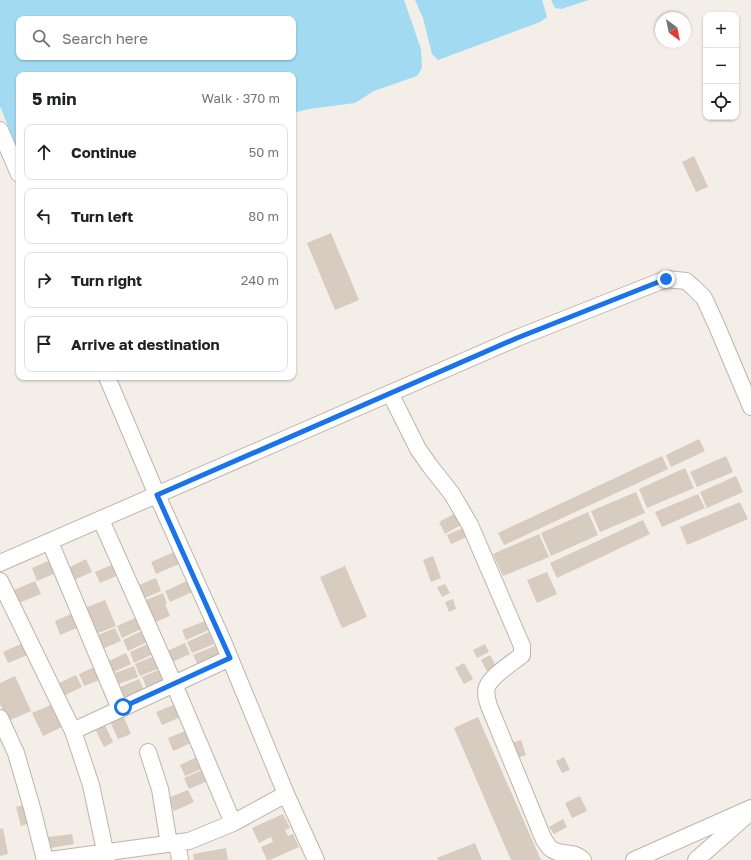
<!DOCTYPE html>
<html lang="en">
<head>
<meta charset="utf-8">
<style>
	:root { --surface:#fff; --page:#f6f6f6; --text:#202124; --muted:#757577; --line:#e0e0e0 }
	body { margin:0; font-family:"Golos Text",sans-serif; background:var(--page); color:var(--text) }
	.controls { position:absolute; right:12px; top:12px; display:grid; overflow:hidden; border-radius:8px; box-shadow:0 1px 3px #0004 }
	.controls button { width:36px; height:36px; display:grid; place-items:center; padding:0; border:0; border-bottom:1px solid var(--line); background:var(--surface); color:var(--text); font:20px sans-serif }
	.compass { position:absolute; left:655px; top:12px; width:36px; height:36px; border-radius:50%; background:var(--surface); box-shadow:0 1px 3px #0004; rotate:147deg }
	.stop { position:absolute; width:12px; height:12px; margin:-9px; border:3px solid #1a73e8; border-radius:50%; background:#fff }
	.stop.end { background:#1a73e8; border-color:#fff; box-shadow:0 1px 4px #0008 }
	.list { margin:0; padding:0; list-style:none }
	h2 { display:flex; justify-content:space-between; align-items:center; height:52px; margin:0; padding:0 16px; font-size:17px }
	h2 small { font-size:13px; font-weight:400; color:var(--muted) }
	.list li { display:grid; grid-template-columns:26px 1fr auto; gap:12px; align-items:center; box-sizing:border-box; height:56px; margin:0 8px 8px; padding:0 8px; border:1px solid var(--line); border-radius:8px }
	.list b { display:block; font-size:15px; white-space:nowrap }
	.list em { font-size:13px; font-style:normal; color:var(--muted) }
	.icon { flex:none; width:22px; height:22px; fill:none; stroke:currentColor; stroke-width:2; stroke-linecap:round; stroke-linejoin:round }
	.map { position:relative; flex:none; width:751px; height:860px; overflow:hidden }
	.search { position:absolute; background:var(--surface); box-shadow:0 1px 3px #0004; left:16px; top:16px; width:280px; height:44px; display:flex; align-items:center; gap:10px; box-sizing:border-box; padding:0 14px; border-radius:8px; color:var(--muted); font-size:15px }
	.panel { position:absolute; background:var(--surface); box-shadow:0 1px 3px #0004; left:16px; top:72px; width:280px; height:308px; border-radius:8px }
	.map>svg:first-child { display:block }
	.water { fill:#a2dbf1; fill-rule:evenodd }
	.building { fill:#d8cbbf }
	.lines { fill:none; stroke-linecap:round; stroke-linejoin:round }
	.minor-casing { stroke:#bfb4a9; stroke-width:18 }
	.minor { stroke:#fff; stroke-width:16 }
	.route { stroke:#1a73e8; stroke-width:5 }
</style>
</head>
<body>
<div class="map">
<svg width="751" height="860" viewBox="0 0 751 860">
	<rect width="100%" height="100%" fill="#f3eee7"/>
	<path class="water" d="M0,0H404L421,49L422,68L417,76L374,91L355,103L309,109L293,113V75H19V150L15,144L0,106ZM19,19H293V57H19Z
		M415,0H542L547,17L540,22L438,60L432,54L423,18Z
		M551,0H589L561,9L555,8Z"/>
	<path class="building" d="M694,156L708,187L696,192L682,162Z
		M331,233L359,300L335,310L307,243Z
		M699,439L705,451L671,467L666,455Z
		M662,456L668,469L504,545L498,533Z
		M726,456L733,472L697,487L690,472Z
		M685,468L694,488L647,508L639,489Z
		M736,476L743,492L707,508L700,492Z
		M636,492L645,513L600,532L591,511Z
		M698,494L705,508L662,527L655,512Z
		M740,502L748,519L687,545L680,527Z
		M588,512L598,535L551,556L541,533Z
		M454,514L461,525L445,534L439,522Z
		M643,520L650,534L557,578L550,563Z
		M463,528L467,537L451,544L447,535Z
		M539,534L549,557L503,576L493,554Z
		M174,552L179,564L156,574L151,562Z
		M433,556L441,578L431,582L423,560Z
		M53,559L58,572L37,581L32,568Z
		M86,559L92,572L70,582L64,570Z
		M116,563L121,574L100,583L95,572Z
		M345,566L367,617L342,628L320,577Z
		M547,572L557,594L537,603L527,580Z
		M156,578L161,591L140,600L134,587Z
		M35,581L41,594L19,603L14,590Z
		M187,581L192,592L170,602L165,591Z
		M445,584L450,593L442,597L437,587Z
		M163,593L167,603L165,604L170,616L151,624L141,602Z
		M453,599L456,609L449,612L445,602Z
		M105,600L116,626L93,635L82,609Z
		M78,611L84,625L60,635L55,621Z
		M140,616L145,627L122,638L117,626Z
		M205,621L209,630L186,640L182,630Z
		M115,628L121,641L102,649L96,636Z
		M144,630L149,641L128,651L123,640Z
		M209,632L214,644L192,653L187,642Z
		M25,642L30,654L8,663L3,652Z
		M150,643L155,653L134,663L130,652Z
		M185,643L190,654L168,664L163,653Z
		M485,644L489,652L477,658L473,650Z
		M215,646L219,656L198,665L193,655Z
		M126,653L131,664L112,673L107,662Z
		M157,655L162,667L140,676L135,664Z
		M490,655L498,670L489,675L481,660Z
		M464,663L473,679L464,684L455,668Z
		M99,665L105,678L84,686L79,674Z
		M134,666L138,677L119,684L115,673Z
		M163,668L168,680L147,689L142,677Z
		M76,675L82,687L61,697L55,685Z
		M15,676L31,711L8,721L0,704V683Z
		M139,679L144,690L123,699L118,688Z
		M55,703L66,725L43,736L32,713Z
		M178,703L183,716L162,725L156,712Z
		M122,713L131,734L118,739L109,719Z
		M478,717L541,860H511L454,728Z
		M103,721L113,742L104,747L93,725Z
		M190,729L195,741L173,751L168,738Z
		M521,740L526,755L514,759L509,744Z
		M201,755L206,767L185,776L180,765Z
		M564,757L570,770L562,773L556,761Z
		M207,768L212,779L189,789L184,778Z
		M188,790L194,802L174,811L168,798Z
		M580,796L587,811L572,818L565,803Z
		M27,804L33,822L21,826L16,807Z
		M283,814L290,828L285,830L288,836L293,834L299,847L270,860H267L261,847L273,842L271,837L259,843L252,828Z
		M563,819L567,827L554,834L549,827Z
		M3,828L8,854L0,856V829Z
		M72,834L74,844L50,848L48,837Z
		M475,843L482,860H438L437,858Z
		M226,848L228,860H194L193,854Z"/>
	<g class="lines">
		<g class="minor-casing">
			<path id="minor" d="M0,130L19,174
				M390,393L418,449L430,466L452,494L470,525L522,646V655C512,663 491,676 487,687C485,694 487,700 489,706L544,840C546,842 548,846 550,848C560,857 572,849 583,860
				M101,520L174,684L233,823
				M50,542L120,709
				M0,563L517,338L666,279L686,281L694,288L704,298L716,324L751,407
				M0,581L73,731L91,785L107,860
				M0,718L16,753L32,808L45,860
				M73,731L230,658
				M148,752L160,789L169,844
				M286,794L316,860
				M177,843L180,860
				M50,860L189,841L233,823L286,794L222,639L157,495L107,377
				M634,860L751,808
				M696,860L747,815"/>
		</g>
		<use href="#minor" class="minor"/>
	</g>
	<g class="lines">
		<path class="route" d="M123,707L230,658L157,495L517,338L666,279"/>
	</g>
</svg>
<div class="controls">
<button>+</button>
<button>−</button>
<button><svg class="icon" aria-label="locate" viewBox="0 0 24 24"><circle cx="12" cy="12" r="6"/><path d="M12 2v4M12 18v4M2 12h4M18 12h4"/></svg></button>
</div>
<svg class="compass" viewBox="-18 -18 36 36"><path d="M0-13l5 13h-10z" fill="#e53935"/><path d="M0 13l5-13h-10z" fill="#757577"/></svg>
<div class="stop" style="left:123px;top:707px"></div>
<div class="stop end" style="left:666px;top:279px"></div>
<div class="search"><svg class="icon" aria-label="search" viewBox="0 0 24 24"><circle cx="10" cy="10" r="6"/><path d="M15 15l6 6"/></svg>Search here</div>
<section class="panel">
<h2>5 min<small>Walk · 370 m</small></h2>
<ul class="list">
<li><svg class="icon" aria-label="ahead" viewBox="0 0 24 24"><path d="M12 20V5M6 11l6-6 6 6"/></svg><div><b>Continue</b></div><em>50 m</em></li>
<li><svg class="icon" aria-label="left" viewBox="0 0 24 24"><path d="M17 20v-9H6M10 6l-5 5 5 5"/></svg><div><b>Turn left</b></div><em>80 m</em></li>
<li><svg class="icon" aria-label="right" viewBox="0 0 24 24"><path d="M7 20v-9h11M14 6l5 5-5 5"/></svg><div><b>Turn right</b></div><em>240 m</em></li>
<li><svg class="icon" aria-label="arrive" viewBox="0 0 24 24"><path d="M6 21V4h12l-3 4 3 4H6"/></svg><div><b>Arrive at destination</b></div></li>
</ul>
</section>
</div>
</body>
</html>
